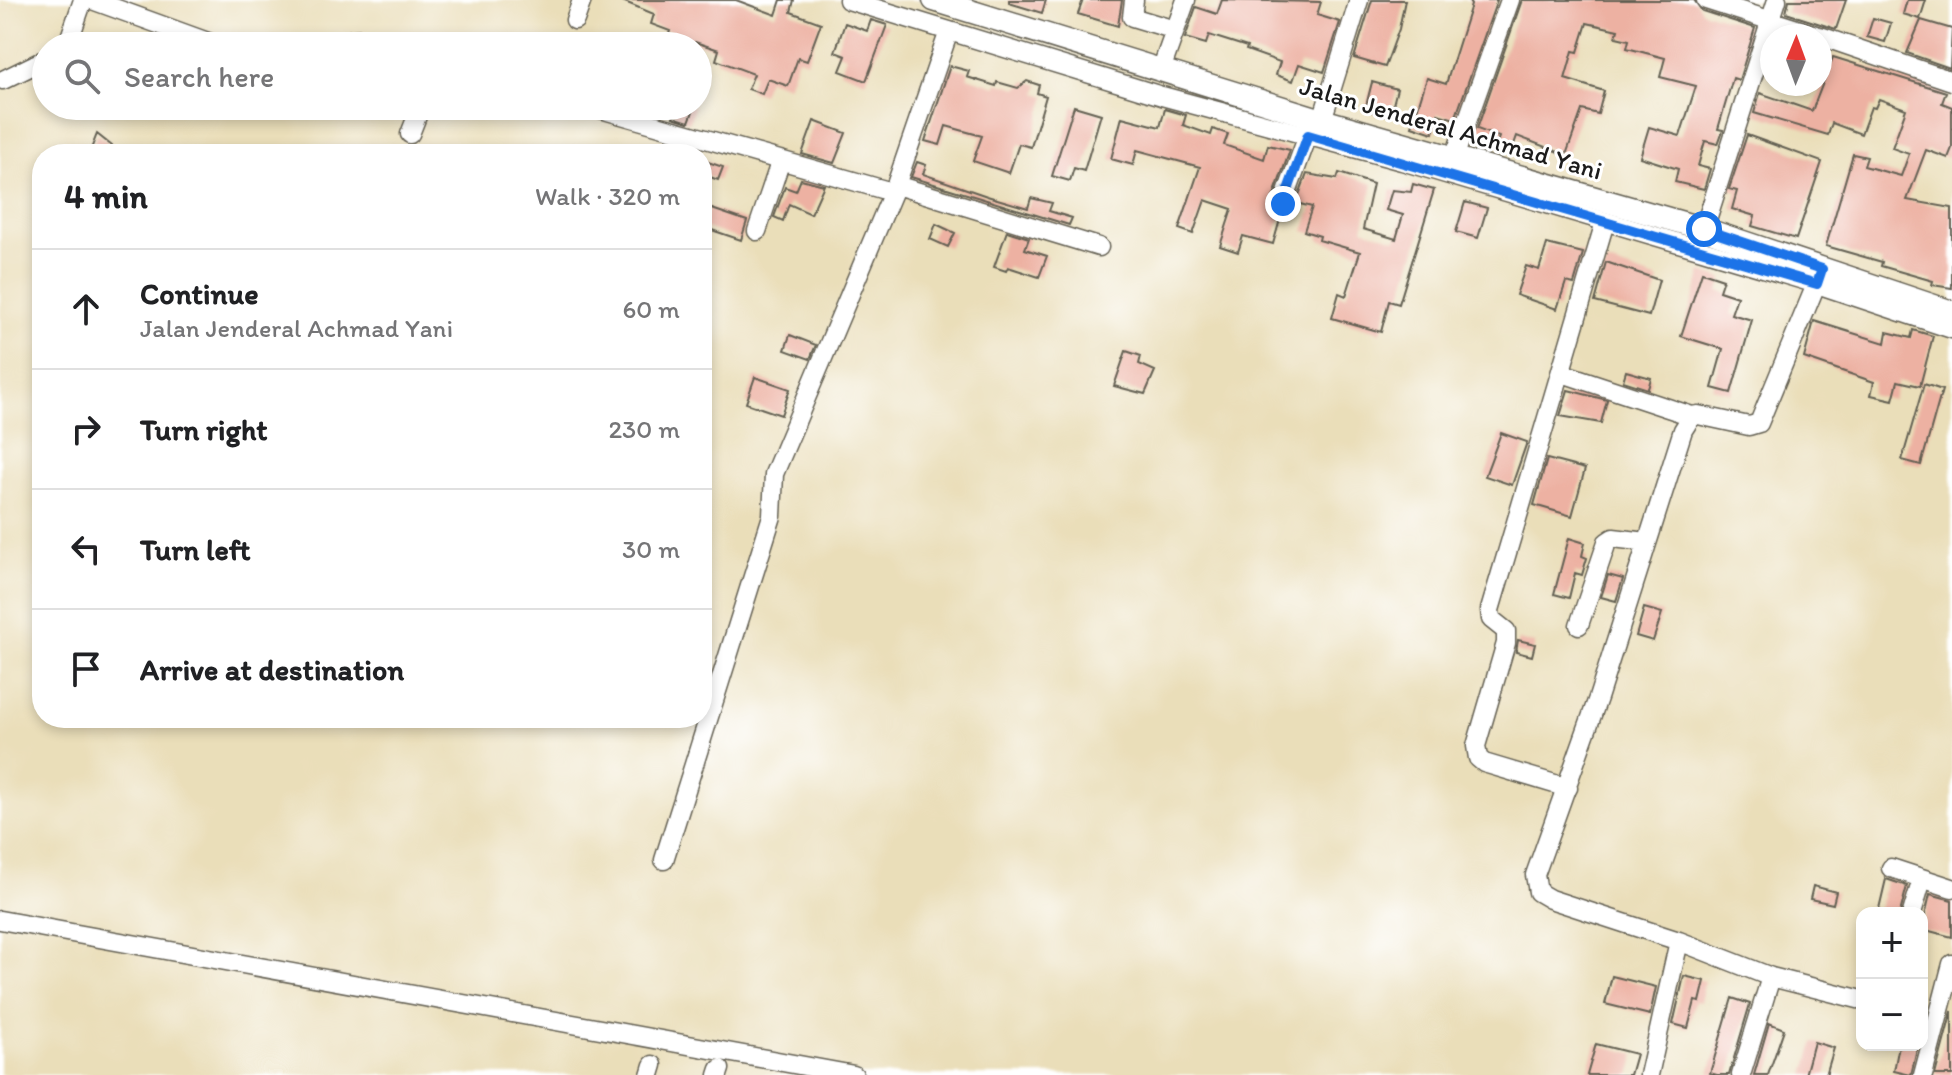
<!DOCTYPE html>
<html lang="en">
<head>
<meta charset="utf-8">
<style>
	:root { --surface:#fff; --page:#f6f6f6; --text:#202124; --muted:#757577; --line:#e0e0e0 }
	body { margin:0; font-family:Itim,sans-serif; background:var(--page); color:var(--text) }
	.controls { position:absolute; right:24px; bottom:24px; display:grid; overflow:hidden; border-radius:16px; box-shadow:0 4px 12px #0003 }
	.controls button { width:72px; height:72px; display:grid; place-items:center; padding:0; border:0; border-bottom:2px solid var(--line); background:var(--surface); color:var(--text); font:40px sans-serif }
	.compass { position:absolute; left:1760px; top:24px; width:72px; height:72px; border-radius:50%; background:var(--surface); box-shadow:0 4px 12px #0003; rotate:1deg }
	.stop { position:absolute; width:24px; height:24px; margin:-18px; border:6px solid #1a73e8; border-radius:50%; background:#fff }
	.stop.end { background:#1a73e8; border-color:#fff; box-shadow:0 2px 8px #0008 }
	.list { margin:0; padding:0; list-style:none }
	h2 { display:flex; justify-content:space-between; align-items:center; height:104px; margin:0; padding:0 32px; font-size:34px }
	h2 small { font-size:26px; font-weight:400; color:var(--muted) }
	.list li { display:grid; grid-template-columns:52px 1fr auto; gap:24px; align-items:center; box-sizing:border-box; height:120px; padding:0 32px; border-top:2px solid var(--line) }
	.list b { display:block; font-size:30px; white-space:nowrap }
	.list p { margin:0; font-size:26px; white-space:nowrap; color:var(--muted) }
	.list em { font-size:26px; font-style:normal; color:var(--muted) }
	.icon { flex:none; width:44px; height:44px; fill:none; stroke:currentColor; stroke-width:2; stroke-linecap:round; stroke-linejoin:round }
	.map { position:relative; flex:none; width:1952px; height:1075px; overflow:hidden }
	.search { position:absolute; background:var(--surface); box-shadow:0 4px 12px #0003; left:32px; top:32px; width:680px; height:88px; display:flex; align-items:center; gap:20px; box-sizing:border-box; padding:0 28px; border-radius:44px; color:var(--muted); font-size:30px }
	.panel { position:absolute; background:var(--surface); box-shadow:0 4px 12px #0003; left:32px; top:144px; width:680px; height:584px; border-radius:32px }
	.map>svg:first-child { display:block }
	.building { fill:#edb1a2 }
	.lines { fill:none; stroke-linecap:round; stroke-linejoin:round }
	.minor-casing { stroke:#646053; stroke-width:21 }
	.major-casing { stroke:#646053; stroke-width:25 }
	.minor { stroke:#fff; stroke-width:18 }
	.major { stroke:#fff; stroke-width:22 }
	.route { stroke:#1a73e8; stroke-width:10 }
	.labels { text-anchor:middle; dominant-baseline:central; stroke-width:6; stroke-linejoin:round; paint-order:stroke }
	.street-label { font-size:26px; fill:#1c1c1c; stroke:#fff }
</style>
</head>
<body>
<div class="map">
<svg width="1952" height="1075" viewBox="0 0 1952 1075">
	<rect width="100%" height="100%" fill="#fff"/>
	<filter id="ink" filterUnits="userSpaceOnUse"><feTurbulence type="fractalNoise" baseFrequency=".0125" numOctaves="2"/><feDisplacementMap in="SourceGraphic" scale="16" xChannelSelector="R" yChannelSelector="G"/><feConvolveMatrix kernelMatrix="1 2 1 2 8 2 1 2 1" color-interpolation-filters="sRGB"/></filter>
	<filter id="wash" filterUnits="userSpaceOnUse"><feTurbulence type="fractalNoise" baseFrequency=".006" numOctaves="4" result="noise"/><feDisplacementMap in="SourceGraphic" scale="32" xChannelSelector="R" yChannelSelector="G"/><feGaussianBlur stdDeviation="1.8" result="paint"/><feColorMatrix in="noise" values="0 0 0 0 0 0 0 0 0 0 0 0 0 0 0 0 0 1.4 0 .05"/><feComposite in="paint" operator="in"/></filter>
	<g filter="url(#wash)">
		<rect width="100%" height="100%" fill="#eadeb9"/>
		<g id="blocks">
			<path class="building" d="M620,0H736L776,15L781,0H794L791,12L821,23L807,61L798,58L788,86L768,79L762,94L748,89L754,74L716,60L719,50L695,42L693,46H665L670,31L651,24L654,14Z
				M1009,0H1046L1042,13L1009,3Z
				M1083,0H1122L1118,26L1078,14Z
				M1222,0L1321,2L1317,15L1340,22L1324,72L1299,64L1293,81L1276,75L1280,62L1246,50L1247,47L1209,35L1206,44L1185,38L1196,7L1217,14Z
				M1372,0H1405L1399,29L1385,67L1354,58Z
				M1468,0H1497L1455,119L1438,114L1433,133L1412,126L1427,78L1446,84L1471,5Z
				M1522,0H1694L1702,11L1755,28L1739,80L1733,78L1718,129L1723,130L1718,144L1705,141L1698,166L1710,169L1704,189L1675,182L1678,169L1640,157L1649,127L1680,136L1696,86L1660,77L1665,58L1627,48L1629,40L1616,37L1618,30L1587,23L1578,52L1573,51L1565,79L1604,91L1598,114L1582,110L1566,155L1517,136L1512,150L1496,145L1499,137L1477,129Z
				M1789,0H1846L1836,29L1786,13Z
				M1907,0H1926L1920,19L1903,14Z
				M1873,18L1891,23L1885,42L1867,37Z
				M871,20L887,25L866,81L840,71L846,56L835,52L845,23L867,31Z
				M1921,20L1952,29L1950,68L1907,53Z
				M1833,57L1946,92L1942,103L1952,107V148L1948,158L1926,150L1907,200L1952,208V288L1932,285L1933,281L1881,266L1882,262L1826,246L1853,154L1867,157L1864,166L1901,176L1909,154L1892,148L1906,109L1879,99L1875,108L1871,107L1861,134L1832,123L1828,135L1754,113L1760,93L1812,111Z
				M950,66L969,71L967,77L996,86L997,82L1018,88L1027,81L1039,85L1037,93L1046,96L1031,147L1019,144L1009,173L973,161L982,136L946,126L940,145L925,141Z
				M1372,82L1397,89L1390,116L1365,110Z
				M677,106H695L689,122L673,117Z
				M1074,106L1101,114L1084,171L1074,168L1070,181L1052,176Z
				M1165,109L1186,115L1183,125L1211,135L1213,129L1228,134L1224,145L1264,159L1268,145L1290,150L1272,201L1273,211L1281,216L1273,244L1243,236L1238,252L1220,246L1232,209L1205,200L1193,234L1179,229L1200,167L1137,150L1133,165L1111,159L1122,117L1160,127Z
				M814,121L846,133L834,163L802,154Z
				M97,134L122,154H89Z
				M1747,135L1822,162L1796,239L1752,226L1755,216L1732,209L1737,191L1729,189Z
				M702,160L723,167L718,180L702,174Z
				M917,162L926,165L923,174L987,196L1028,208L1031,198L1052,203L1049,211L1072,218L1069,225L911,177Z
				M1339,173L1373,184L1363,229L1396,239L1403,215L1386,210L1392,190L1411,192L1413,184L1434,190L1399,304L1389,301L1381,332L1332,318L1339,293L1346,296L1360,252L1319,240L1320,236L1304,231L1312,207L1296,203L1307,174L1337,179Z
				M801,179L824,185L811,214L789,204L783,221L774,217L785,187L796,191Z
				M1465,202L1487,208L1478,238L1456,232Z
				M709,208L747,221L741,240L703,227Z
				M936,224L955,233L948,247L930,239Z
				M1007,231L1029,238L1025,249L1047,256L1039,277L1008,267L1006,271L994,267Z
				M1547,244L1583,253L1574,284L1566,282L1557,309L1516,295L1526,266L1539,270Z
				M1606,262L1659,280L1649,316L1595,302Z
				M1702,272L1723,279L1719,291L1737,297L1731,314L1752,320L1731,393L1712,388L1723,349L1681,336Z
				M1814,321L1885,343L1887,332L1911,338L1913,330L1933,336L1920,386L1898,381L1893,400L1871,395L1874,382L1804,358Z
				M790,335L816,345L810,359L785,350Z
				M1126,351L1141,356L1139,364L1155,371L1145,394L1114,386Z
				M1626,371L1651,378L1648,389L1623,381Z
				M755,377L790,389L781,415L746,403Z
				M1924,384L1942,390L1921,465L1902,460Z
				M1568,390L1607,400L1601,423L1560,416Z
				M1501,433L1527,442L1512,485L1485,476Z
				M1547,459L1585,469L1572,516L1534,505Z
				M1569,538L1585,543L1582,556L1587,558L1582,575L1575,573L1569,598L1554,594Z
				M1608,575L1623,579L1616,601L1601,597Z
				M1644,608L1662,613L1653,641L1636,636Z
				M1518,640L1535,644L1532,656L1516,652Z
				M1886,879L1907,886L1900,913H1878Z
				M1813,886L1836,892L1833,904L1810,899Z
				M1930,894L1952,900V937L1922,929Z
				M1612,976L1656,987L1650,1015L1605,1004Z
				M1684,976L1705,981L1700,1002L1695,1001L1688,1028L1673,1024Z
				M1732,998L1750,1004L1729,1075H1717L1710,1073Z
				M1952,1011V1075H1935Z
				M1769,1023L1784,1029L1768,1075H1754Z
				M1814,1042L1834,1048L1826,1075H1805Z
				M1596,1044L1636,1054L1630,1075H1587Z
				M1899,1045H1918L1911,1075L1894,1071Z"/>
		</g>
	</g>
	<g filter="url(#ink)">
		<use href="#blocks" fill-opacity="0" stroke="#646053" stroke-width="2"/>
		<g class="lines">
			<g class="minor-casing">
				<path id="minor" d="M92,0L219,46
					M848,0L1162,96L1402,161L1817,284L1952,329
					M1134,0L1132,17L1175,30
					M1706,0L1819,36
					M575,20L582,0
					M1820,36L1952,81
					M67,46L83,0
					M340,46C354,34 370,40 387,46
					M1161,70L1186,0
					M3,80L46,59
					M590,106L892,192
					M1322,120L1359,0
					M410,134L421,106
					M1454,158L1510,0
					M896,185L1099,247
					M1283,204L1308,135
					M1704,229L1777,0
					M757,231L781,160
					M1562,373L1692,416
					M1579,625L1607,542L1613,538L1647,542
					M1568,788L1484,763L1478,758L1476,746L1506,643V631L1491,619L1490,610L1605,222
					M664,860L772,516L774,474L896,185L949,31
					M1891,868L1952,888
					M1912,913L1922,879
					M0,920L854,1075
					M1679,941L1771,977L1862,1000
					M650,1075L653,1065
					M718,1075L720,1069
					M1649,1075L1679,941L1550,899L1538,892L1535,875L1598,698L1683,430L1692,416L1698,415L1749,426L1759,423L1820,275
					M1741,1075L1771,977
					M1923,1075L1952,964"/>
			</g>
			<g class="major-casing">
				<path id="major" d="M934,0L1322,120L1704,229L1952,312"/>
			</g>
			<use href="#minor" class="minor"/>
			<use href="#major" class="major"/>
		</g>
	</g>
	<g class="lines" filter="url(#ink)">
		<path class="route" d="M1283,204L1308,135L1817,284L1822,269L1704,229"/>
	</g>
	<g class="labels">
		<g class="street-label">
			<text transform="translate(1451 128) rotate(16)">Jalan Jenderal Achmad Yani</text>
		</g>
	</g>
</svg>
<div class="controls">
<button>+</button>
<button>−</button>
</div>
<svg class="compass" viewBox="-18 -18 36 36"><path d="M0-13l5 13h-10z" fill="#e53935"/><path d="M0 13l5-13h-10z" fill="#757577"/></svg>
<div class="stop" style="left:1704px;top:229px"></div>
<div class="stop end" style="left:1283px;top:204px"></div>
<div class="search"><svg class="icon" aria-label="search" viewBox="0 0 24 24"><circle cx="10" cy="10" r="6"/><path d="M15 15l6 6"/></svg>Search here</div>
<section class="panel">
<h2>4 min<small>Walk · 320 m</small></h2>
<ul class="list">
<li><svg class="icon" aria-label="ahead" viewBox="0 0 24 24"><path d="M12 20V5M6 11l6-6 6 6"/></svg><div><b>Continue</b><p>Jalan Jenderal Achmad Yani</p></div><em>60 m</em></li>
<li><svg class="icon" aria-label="right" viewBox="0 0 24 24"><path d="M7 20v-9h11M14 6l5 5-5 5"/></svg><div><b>Turn right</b></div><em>230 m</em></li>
<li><svg class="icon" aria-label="left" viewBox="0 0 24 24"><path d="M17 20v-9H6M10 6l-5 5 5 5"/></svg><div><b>Turn left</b></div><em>30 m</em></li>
<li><svg class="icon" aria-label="arrive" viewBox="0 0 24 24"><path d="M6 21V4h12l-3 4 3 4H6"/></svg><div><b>Arrive at destination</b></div></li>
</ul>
</section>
</div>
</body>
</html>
